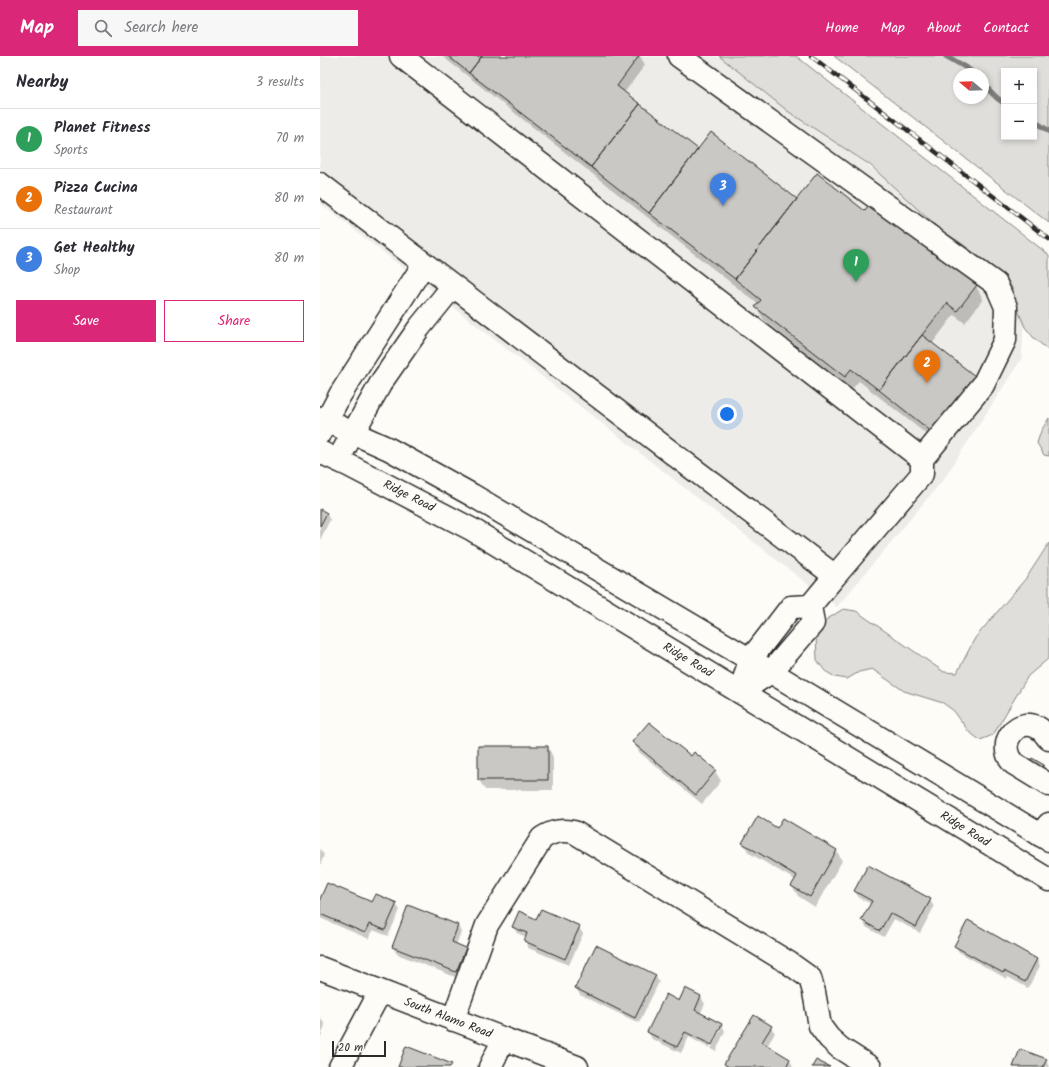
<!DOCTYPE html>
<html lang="en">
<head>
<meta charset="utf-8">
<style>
	:root { --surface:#fff; --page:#f7f7f7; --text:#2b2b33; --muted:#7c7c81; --line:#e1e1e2; --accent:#db2777 }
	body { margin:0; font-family:Kalam,sans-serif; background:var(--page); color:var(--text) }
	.controls { position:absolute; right:12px; top:12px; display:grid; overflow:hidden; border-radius:0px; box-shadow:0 2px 6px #0003 }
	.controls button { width:36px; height:36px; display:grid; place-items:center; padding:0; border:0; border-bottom:1px solid var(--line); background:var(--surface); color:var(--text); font:20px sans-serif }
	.compass { position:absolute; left:633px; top:12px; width:36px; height:36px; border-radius:50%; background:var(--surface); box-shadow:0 2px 6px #0003; rotate:289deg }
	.scale { position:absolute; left:12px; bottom:10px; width:54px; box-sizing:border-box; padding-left:4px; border:2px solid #2b2b2b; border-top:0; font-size:11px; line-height:14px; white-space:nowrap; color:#2b2b2b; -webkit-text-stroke:3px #fdfcf7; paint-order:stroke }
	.you { position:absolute; left:407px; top:358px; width:14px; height:14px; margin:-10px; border:3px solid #fff; border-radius:50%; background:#1a73e8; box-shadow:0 0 0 6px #1a73e833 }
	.badge { display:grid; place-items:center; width:26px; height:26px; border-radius:50%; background:var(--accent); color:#fff; font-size:13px; font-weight:700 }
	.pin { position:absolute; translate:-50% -33px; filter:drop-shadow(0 1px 2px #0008) }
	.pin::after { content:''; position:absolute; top:21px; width:14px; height:12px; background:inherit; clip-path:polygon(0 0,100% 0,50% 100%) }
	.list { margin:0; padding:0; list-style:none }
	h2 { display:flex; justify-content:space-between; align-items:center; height:52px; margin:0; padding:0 16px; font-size:17px }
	h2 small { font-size:13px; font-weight:400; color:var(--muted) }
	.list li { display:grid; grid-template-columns:26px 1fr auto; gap:12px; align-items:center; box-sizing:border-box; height:60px; padding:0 16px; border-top:1px solid var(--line) }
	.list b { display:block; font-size:15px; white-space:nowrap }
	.list p { margin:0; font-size:13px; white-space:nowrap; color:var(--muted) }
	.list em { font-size:13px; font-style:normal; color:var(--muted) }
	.actions { display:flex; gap:8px; padding:12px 16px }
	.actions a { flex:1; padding:9px 0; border:1px solid var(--accent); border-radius:0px; text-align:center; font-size:14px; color:var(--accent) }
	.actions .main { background:var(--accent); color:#fff }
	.icon { flex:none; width:22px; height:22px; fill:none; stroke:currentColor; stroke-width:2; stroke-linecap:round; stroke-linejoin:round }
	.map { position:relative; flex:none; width:729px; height:1011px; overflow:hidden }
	header { display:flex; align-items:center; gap:24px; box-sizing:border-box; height:56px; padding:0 20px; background:var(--accent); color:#fff }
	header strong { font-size:19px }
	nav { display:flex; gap:22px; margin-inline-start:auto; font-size:14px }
	.search { width:280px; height:36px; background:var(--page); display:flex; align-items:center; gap:10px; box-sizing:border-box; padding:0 14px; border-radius:0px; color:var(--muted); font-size:15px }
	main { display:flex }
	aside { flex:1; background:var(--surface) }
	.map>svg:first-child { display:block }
	.built { fill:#edece8 }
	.green { fill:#dfdeda; stroke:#858482; fill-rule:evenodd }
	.shadow { fill:#0003 }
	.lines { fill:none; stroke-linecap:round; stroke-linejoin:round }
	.stream { stroke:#7e7d7b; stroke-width:5.5 }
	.building { fill:#c9c8c4; stroke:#2b2b2b }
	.minor-casing { stroke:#2b2b2b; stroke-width:25 }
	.major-casing { stroke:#2b2b2b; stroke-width:25 }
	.minor { stroke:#fdfcf7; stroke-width:22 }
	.major { stroke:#fdfcf7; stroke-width:22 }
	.rail-casing { stroke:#2b2b2b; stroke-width:4.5 }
	.rail { stroke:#fdfcf7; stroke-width:3; stroke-dasharray:9; stroke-linecap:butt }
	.labels { text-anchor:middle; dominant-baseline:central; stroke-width:3.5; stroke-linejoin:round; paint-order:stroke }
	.street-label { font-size:12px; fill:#2b2b2b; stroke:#fdfcf7 }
</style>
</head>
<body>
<header>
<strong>Map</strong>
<div class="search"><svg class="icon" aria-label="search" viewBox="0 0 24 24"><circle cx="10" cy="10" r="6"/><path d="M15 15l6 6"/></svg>Search here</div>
<nav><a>Home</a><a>Map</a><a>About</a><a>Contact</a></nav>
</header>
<main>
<aside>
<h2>Nearby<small>3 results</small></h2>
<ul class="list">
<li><span class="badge" style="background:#2e9e5b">1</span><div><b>Planet Fitness</b><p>Sports</p></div><em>70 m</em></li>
<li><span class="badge" style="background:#e8710a">2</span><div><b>Pizza Cucina</b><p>Restaurant</p></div><em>80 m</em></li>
<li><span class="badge" style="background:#3f7fe0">3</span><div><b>Get Healthy</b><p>Shop</p></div><em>80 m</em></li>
</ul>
<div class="actions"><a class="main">Save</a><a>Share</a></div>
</aside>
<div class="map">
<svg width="729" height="1011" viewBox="0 0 729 1011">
	<rect width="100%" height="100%" fill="#fdfcf7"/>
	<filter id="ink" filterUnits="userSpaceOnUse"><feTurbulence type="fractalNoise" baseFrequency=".025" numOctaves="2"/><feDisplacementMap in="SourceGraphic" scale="8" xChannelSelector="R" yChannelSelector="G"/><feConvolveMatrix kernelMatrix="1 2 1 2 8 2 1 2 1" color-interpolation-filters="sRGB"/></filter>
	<g filter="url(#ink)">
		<path class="built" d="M0,0H404L705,229L702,302L623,424L517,551L0,147Z"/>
		<path class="green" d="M399,0H476L729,199V295L713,281L705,271L695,247L693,234L686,221L641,187L618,172L550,109L469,56Z
			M514,0H729V167ZM684,15H714V81H684ZM639,18H663V42H639Z
			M729,362V400L724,399L717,387L721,375Z
			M729,487V602L708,620L673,679L660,684L649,676L634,655L623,647L584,635L552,613L539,616L527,623L515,621L505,615L497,604L496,579L501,567L523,553L536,555L624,616L637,617L655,582L707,521Z"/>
		<path class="shadow" d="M122,0H320L325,9L304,37L377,94L477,145L545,156L656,230L663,243L645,267L634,259L612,288L654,321L662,334L620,389L539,325L532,333L444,264L436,251L438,248Z
			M0,454L6,457L10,464L0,484Z
			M313,686L371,702L395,715L401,725L382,748L319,696Z
			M228,691L233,701V734H165L159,724Z
			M458,773L517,795L522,805L495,851L478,840L472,830L475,824L429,797L423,787Z
			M0,793L4,799L0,810Z
			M535,835L610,844L614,851L600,877L574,863L564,881L546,871L542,864L551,848L539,842Z
			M0,845L76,848L80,854L68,880L53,874L49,883L0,862Z
			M217,864L259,871L263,878L249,909L208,892L205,885L206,881L197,877L193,871Z
			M138,870L141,876L136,889L145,893L149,899L140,923L77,898L73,891Z
			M635,890L717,904L720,910L708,932L688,921L687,923L639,896Z
			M335,919L339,926L319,967L260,939L256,932Z
			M366,934L381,941L385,948L380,958L402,969L405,975L396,995L391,993L402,971H400L389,992L369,981L361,997L332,983L328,976L360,946Z
			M0,961L5,969L0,983Z
			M451,971L455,977L447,990L470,1004L473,1011H407L405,1008Z
			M726,1004L729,1011H694Z"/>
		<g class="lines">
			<path class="stream" d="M626,0L647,12L654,18
				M663,28L677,42L684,47
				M714,65L729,75"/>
		</g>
		<path class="building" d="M128,0H162L149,17Z
			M162,0H319L297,30L320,48L271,111L149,17Z
			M320,48L378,93L329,157L271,111Z
			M391,76L477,143L415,223L329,157Z
			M497,117L545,155L551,147L657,229L637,255L627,247L559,334L531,313L525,321L435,251L441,244L415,223Z
			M602,279L655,320L612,376L559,334Z
			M0,453L7,457L0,470Z
			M329,666L371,700L374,696L396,714L376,739L312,686Z
			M158,690H228V724H158Z
			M712,702L724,709L719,716L708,709Z
			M438,760L457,772L463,762L517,794L490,841L471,830L477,820L422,787Z
			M548,809L611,843L596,871L570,857L560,875L541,864L552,845L534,835Z
			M7,827L52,846L56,838L77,847L65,874L49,868L45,877L0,858V843Z
			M88,849L138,869L132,886L146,892L136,916L72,891Z
			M221,853L260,870L245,903L204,885L207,877L192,871L199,855L216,863Z
			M648,864L717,903L705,926L684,915L683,917L634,890Z
			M276,889L336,919L315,962L255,932Z
			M365,932L381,940L375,954L402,968L392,989L365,976L357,991L327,976L346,938L359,945Z
			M434,959L452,970L442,986L470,1003L466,1011H409L404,1008Z
			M86,990L132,1008L130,1011H78Z
			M700,993L727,1003L723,1011H693Z
			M496,1004L510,1011H492Z"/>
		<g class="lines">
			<g class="minor-casing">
				<path id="minor" d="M81,0L602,403V418L515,520
					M359,0L676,228L686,251L685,284L663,329L602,403
					M0,128L360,403L515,520L490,550L471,551L430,604L420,636L451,616L493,567L490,550
					M0,377L20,339L104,208
					M18,404L62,325L99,272L133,230
					M729,683C726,680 724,676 720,673C699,658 675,687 693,707L729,729
					M720,779L729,768
					M0,912L257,1011
					M133,964L167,869L222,782C233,775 241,774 254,776L469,907L490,922L494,936L500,970L509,982L520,992L550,1011
					M20,1011L60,936
					M170,1011L184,983"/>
			</g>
			<g class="major-casing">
				<path id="major" d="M0,362L69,393L152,439L451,616L729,784
					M0,396L28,409L153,474L729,824"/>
			</g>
			<use href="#minor" class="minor"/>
			<use href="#major" class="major"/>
			<g class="rail-casing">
				<path id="rail" d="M491,0L729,183"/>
			</g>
			<use href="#rail" class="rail"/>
		</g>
	</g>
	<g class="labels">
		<g class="street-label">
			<text transform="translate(89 440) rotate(27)">Ridge Road</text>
			<text transform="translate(368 604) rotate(31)">Ridge Road</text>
			<text transform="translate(645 773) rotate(32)">Ridge Road</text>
			<text transform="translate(128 962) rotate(21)">South Alamo Road</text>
		</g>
	</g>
</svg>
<div class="controls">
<button>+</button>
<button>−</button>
</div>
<svg class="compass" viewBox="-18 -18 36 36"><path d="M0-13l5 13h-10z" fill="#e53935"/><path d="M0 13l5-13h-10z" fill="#7c7c81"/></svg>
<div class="scale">20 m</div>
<div class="you"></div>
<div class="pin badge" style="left:536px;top:226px;background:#2e9e5b">1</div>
<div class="pin badge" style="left:607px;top:327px;background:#e8710a">2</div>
<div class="pin badge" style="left:403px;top:150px;background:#3f7fe0">3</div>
</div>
</main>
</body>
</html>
